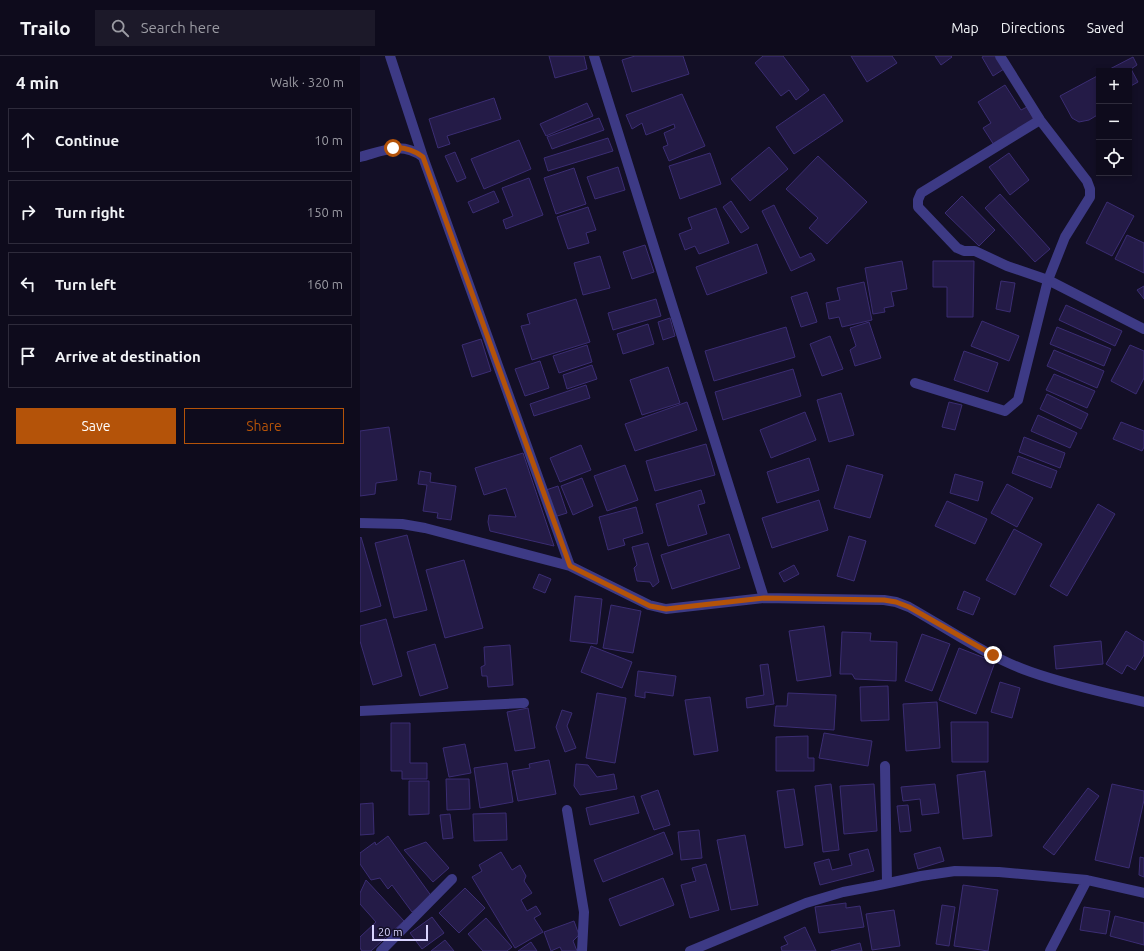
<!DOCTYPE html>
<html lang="en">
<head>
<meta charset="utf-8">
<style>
	:root { --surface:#0e0b1c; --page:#1c1929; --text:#f1f3f6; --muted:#9b9ba3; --line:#2e2b3b; --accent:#b45309 }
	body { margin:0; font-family:Ubuntu,sans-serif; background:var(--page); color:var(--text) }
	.controls { position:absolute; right:12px; top:12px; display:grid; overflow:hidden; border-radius:0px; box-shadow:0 2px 6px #0003 }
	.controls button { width:36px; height:36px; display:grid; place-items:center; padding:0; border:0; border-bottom:1px solid var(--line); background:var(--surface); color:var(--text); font:20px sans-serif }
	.scale { position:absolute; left:12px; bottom:10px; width:56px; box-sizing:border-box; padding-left:4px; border:2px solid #d9d4ff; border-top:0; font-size:11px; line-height:14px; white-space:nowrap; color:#d9d4ff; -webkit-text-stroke:3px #130f26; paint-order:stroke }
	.stop { position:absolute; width:12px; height:12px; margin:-9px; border:3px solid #b45309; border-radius:50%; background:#fff }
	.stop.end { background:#b45309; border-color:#fff; box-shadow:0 1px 4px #0008 }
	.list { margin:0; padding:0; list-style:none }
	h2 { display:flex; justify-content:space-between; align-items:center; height:52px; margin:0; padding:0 16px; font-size:17px }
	h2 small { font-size:13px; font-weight:400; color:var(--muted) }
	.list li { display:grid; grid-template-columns:26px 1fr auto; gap:12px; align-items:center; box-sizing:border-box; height:64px; margin:0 8px 8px; padding:0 8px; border:1px solid var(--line); border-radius:0px }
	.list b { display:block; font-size:15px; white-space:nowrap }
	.list em { font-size:13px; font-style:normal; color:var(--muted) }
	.actions { display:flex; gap:8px; padding:12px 16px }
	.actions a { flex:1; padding:9px 0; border:1px solid var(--accent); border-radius:0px; text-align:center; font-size:14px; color:var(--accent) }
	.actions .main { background:var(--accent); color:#fff }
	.icon { flex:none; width:22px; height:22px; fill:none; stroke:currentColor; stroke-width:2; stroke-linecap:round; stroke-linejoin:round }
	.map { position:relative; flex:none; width:784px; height:895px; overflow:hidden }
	header { display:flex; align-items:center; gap:24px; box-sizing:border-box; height:56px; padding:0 20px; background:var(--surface); border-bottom:1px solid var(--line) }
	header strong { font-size:19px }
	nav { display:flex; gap:22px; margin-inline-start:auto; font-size:14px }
	.search { width:280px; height:36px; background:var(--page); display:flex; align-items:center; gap:10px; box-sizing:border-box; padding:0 14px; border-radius:0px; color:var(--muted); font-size:15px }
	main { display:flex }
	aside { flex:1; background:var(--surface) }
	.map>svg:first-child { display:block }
	.building { fill:#241b47; stroke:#3b2d73 }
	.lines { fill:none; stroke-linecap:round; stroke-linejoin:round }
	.minor { stroke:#3d3a85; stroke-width:10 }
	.route { stroke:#b45309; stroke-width:5 }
</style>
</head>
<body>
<header>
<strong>Trailo</strong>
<div class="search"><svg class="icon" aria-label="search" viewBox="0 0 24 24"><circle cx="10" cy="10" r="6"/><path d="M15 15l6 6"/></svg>Search here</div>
<nav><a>Map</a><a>Directions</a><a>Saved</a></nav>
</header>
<main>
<aside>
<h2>4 min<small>Walk · 320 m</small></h2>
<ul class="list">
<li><svg class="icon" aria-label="ahead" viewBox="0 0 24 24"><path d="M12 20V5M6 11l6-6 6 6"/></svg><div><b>Continue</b></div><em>10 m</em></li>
<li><svg class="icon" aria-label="right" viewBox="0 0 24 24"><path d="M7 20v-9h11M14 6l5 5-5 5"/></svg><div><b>Turn right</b></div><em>150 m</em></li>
<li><svg class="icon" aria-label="left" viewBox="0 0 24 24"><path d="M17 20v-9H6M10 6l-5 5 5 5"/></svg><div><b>Turn left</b></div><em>160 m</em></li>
<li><svg class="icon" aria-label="arrive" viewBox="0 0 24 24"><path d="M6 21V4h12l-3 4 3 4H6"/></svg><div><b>Arrive at destination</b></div></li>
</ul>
<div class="actions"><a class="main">Save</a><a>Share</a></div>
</aside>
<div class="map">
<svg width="784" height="895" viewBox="0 0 784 895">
	<rect width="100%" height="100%" fill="#130f26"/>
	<path class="building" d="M189,0H224L227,13L195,22Z
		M275,0H323L329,18L272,36L262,4Z
		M403,0H423L449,34L436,44L429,34L421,40L395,7Z
		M491,0H532L537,7L507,26Z
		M575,0H591L592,1L581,9Z
		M624,0H636L644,13L633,20L622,1Z
		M773,1L777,9L771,13L778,26L769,31V15H746Z
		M739,19V58L729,64L719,66L712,62L700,40Z
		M645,29L661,54L667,51L674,64L634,89L623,72L631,67L618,46Z
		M322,38L345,90L309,105L303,91L308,89L304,77L315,72L314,68L286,79L282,67L272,73L266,59Z
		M464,38L483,65L434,98L416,71Z
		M134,42L141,63L87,80L90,88L78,92L69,63Z
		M227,47L233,60L186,80L180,68Z
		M239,62L244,74L192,93L187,81Z
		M248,82L253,95L188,115L184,102Z
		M159,84L171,113L124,133L111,103Z
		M409,91L428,113L390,145L371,123Z
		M95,96L106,122L97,126L85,100Z
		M350,97L361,128L320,143L309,110Z
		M649,97L669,124L650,139L629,111Z
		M458,100L507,146L467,188L449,172L458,162L426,133Z
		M258,111L265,134L235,143L227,121Z
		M214,112L226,148L196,158L184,122Z
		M169,122L183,159L146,173L143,164L153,160L142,132Z
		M134,135L139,146L113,157L108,146Z
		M640,138L690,193L675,206L625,152Z
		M602,140L635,174L619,190L585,157Z
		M371,145L389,172L381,177L363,151Z
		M747,146L774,160L752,200L726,187Z
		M414,149L440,202L451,197L455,204L431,215L402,155Z
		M228,151L236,174L226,177L229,187L208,193L197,161Z
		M356,152L369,187L339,198L335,190L325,194L319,178L332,173L328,162Z
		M767,179L784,187V217L755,203Z
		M397,188L407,217L347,239L336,211Z
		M285,189L294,216L272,223L263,196Z
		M240,200L250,232L223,239L214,207Z
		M542,205L547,233L531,236L534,250L524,252L525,256L513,258L505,212Z
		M573,205H614L613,261H587V231H573Z
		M641,225L655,227L650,256L636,253Z
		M504,226L512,264L482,271L479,261L469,263L466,247L480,244L477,232Z
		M784,230V243L777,234Z
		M447,236L457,266L441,271L431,241Z
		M216,243L230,286L172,304L161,270L170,268L167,258Z
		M296,243L301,260L253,274L248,257Z
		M706,249L762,275L755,290L699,264Z
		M310,262L315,280L303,284L298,266Z
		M622,265L659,280L649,305L611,290Z
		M509,266L521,302L495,310L490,294L496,290L490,272Z
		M288,268L294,288L263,298L257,278Z
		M426,271L435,301L354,325L345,295Z
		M697,271L751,293L744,310L690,288Z
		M470,280L483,313L462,320L450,288Z
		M121,283L131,315L112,321L102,289Z
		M227,289L232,306L199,317L193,300Z
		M770,289L784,295V322L776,338L751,325Z
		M694,294L744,315L737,332L687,310Z
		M604,295L638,307L628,336L594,324Z
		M180,305L189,332L165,340L155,313Z
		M232,309L237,323L207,333L203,319Z
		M308,311L320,347L282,359L270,324Z
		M433,313L441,340L363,364L355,336Z
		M694,318L735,335L727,352L686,334Z
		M226,329L230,342L174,360L170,348Z
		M481,337L494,379L469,386L457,344Z
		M687,338L728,358L721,373L680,353Z
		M327,346L337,374L275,395L265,368Z
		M589,346L602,349L595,374L582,371Z
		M445,356L456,384L411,402L400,374Z
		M678,359L717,377L710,392L671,375Z
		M761,366L784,375V391L782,395L753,383Z
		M29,371L37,424L16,427L15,438L0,440V375Z
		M664,381L705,397L700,412L659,396Z
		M346,388L355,419L295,435L286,405Z
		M221,389L231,414L200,426L190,402Z
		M163,397L194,490L130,475L128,466L129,459L156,461L146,432L124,439L115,412Z
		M658,400L697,415L691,432L652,417Z
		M449,402L459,434L417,447L407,416Z
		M265,409L278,444L247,455L234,420Z
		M487,409L523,419L510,462L474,452Z
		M60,415L71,417L70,426L96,430L91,464L77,462L78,457L63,455L67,429L58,428Z
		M595,418L623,426L618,445L590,437Z
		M222,422L233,450L213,459L201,430Z
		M647,428L673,442L657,471L631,457Z
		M198,430L207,457L194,461L186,434Z
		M341,434L345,447L338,449L347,478L308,490L296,448Z
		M459,444L468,474L412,492L402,462Z
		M587,445L627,463L615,488L575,470Z
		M738,448L755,458L707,540L690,530Z
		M276,451L283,477L263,483L265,489L248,494L239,461Z
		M654,473L682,488L655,539L626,524Z
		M369,478L380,512L312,533L301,499Z
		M47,479L67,554L34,562L15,487Z
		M489,480L506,485L494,525L477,520Z
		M1,481L21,550L0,556V482Z
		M288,487L299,526L293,531L290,526L277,525L274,512L277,509L272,491Z
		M104,504L123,572L85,582L66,514Z
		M434,509L439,518L424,526L419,517Z
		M179,518L191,523L185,537L173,532Z
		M604,535L620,542L613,559L597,553Z
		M215,540L242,543L237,588L210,585Z
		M251,549L281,555L273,597L243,592Z
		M26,563L42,620L13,629L0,585V570Z
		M464,570L471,620L437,625L429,575Z
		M766,575L784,586V599L775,614L767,609L762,618L746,608Z
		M482,576L511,577L510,585L537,586L536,625L495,623L492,618H480Z
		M562,578L590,588L572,635L545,625Z
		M741,585L743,608L696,613L694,590Z
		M75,588L88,632L60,640L47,596Z
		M150,589L153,629L128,631L127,620H122L121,611L125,609L124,591Z
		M231,590L272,606L262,632L221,616Z
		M599,592L635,606L616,658L579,644Z
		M408,608L414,648L387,652L386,642L404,639L400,609Z
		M278,615L316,620L313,640L285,636V642L275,640Z
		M640,626L660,632L652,662L631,656Z
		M528,630L529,664L501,665L500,631Z
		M237,637L266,642L255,707L226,702Z
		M428,637L476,639L474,674L414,670L416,650H427Z
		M350,641L358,695L334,699L325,644Z
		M577,646L580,692L546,695L543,648Z
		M168,652L175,692L155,695L147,656Z
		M202,654L212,657L207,670L216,692L205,696L196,671Z
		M591,666H628V706H592Z
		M31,667H50V707H67V723H42V715H31Z
		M464,677L512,685L508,710L459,702Z
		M448,680V702H454V715H416V681Z
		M105,688L111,717L89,721L83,692Z
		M189,704L196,738L158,745L152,715L170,712L169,708Z
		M147,707L153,746L120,752L114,712Z
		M216,708L228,709L237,721L254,718L257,733L220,739L214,730Z
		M625,715L632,780L603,783L597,719Z
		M86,723H109L110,753L87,754Z
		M49,725H69V758L49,759Z
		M471,728L479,794L463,796L455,730Z
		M514,728L517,775L484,778L480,730Z
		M575,728L579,757L562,759L560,743L543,745L541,731Z
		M752,728L784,735V744L769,812L735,804Z
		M728,732L739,740L694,799L683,791Z
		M434,733L443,789L425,792L417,735Z
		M298,734L310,769L294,774L281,740Z
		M274,740L279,757L230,769L226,752Z
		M13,747L14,778L0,779V748Z
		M548,749L551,775L540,776L537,750Z
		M146,757L147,784L114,785L113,758Z
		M90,758L93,782L83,783L80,759Z
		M339,774L342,802L321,804L318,776Z
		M304,776L313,798L243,826L234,804Z
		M385,779L398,849L371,854L357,784Z
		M28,780L72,841L52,856L32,829L28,833L20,822L11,824L0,808V797L15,786L16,789Z
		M66,786L89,812L73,826L44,794Z
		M580,791L584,805L558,813L554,798Z
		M508,793L514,815L460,829L454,807L469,803L472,814L492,809L489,798Z
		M141,796L152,814L160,809L166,820L164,825L172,837L161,844L167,855L176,850L181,858L174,862L183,876L155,892L112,821L122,815L119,809Z
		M780,801L784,802V821L779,819Z
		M346,808L359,854L330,862L321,829L336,825L332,812Z
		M303,822L314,849L260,870L249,843Z
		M6,824L44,865L11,895H2L0,892V881L16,866L0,848V837Z
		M603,829L638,834L628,895L594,890Z
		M105,832L125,852L99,877L79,857Z
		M486,847V852L500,850L504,871L459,877L455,851Z
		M582,849L595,851L589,890L576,888Z
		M724,851L750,855L746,878L720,874Z
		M534,854L540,890L512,894L506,858Z
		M755,860L784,867V889L750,880Z
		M72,861L84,877L62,893L50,877Z
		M126,862L152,891L147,895H123L108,878Z
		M214,865L219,879L213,885L217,895H202L200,891L191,895L184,876Z
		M445,871L456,895H422L421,891L428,888L424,881Z
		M85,884L94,895H71Z
		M171,886L177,895H158Z
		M500,887L502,895H471Z"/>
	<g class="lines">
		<path class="minor" d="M30,0L63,101L210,510
			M234,0L404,542
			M680,64L561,137L558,144V151L597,192L604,195H615L647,210L688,224L784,273
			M0,101C23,95 42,85 63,101
			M555,327L645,355L658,344L688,224L705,181L730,141V133L727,125L680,64L640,0
			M0,467L42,468L65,472L210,510L289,549L306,553L404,542L524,544L536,546L549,551C588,573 630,602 671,616C708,629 746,637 784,646
			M0,655L164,647
			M525,710L527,827
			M207,754L224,856L222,895
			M21,895L92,823
			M330,895L446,847L483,836L515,830L561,820L595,815L639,816L727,824L784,837
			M690,895L727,824"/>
	</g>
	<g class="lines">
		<path class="route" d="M33,92C44,91 55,95 63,101L210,510L290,550L306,553L404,542L524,544L536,546L549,551L633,599"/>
	</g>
</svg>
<div class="controls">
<button>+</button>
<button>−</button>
<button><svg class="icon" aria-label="locate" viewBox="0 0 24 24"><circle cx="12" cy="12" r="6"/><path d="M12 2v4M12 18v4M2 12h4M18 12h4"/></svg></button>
</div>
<div class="scale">20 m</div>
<div class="stop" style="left:33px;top:92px"></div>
<div class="stop end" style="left:633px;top:599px"></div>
</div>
</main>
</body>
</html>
